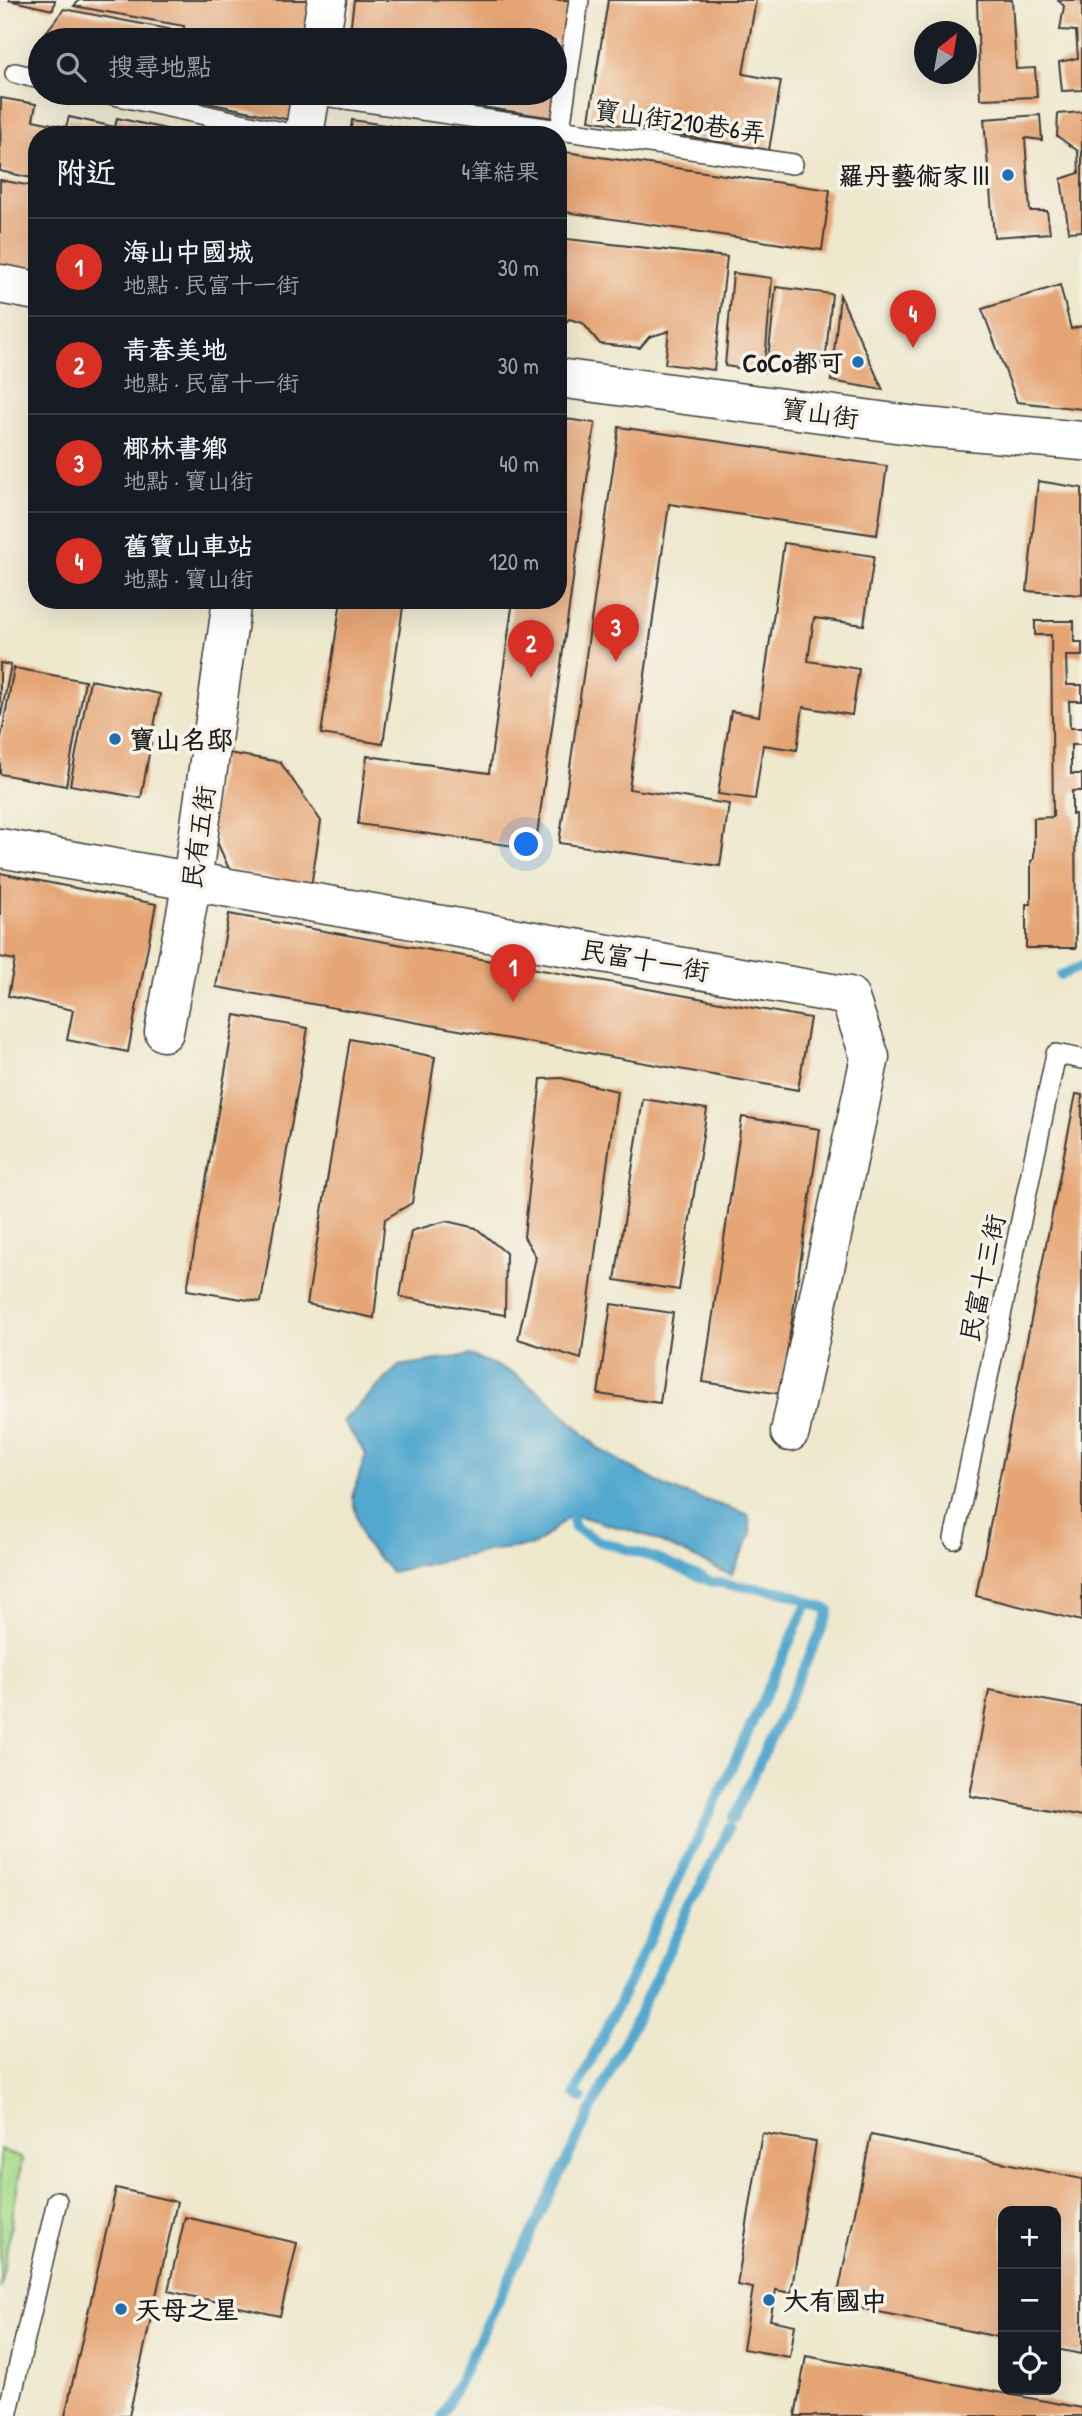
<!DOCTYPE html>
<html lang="zh-TW">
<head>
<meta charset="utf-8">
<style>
	:root { --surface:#171b24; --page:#20242c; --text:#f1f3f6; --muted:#9ea1a6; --line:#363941; --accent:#d93025 }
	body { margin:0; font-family:"Patrick Hand","LXGW WenKai TC",sans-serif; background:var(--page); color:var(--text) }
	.controls { position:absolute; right:21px; bottom:21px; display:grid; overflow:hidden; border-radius:14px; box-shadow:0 7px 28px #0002 }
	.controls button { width:63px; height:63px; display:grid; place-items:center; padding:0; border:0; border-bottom:2px solid var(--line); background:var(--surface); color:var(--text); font:35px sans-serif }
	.compass { position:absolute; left:914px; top:21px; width:63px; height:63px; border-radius:50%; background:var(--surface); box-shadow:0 7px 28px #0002; rotate:31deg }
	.you { position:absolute; left:527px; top:845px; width:24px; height:24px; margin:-18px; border:5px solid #fff; border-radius:50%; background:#1a73e8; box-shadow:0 0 0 10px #1a73e833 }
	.badge { display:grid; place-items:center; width:46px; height:46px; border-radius:50%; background:var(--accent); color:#fff; font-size:23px; font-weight:700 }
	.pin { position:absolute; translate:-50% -58px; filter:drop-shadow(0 2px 4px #0008) }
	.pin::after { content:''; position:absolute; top:37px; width:24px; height:21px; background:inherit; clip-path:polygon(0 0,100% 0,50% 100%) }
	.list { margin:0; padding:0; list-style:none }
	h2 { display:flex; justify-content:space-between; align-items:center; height:91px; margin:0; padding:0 28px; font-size:30px }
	h2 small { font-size:23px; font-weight:400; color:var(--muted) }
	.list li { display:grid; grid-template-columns:46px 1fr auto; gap:21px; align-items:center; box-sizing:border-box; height:98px; padding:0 28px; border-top:2px solid var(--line) }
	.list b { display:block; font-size:26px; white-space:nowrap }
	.list p { margin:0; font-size:23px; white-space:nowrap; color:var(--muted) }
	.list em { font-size:23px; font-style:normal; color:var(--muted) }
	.icon { flex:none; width:38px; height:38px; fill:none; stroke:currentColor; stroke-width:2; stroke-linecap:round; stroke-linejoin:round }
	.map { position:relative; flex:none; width:1082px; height:2416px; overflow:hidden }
	.search { position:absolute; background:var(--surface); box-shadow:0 7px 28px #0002; left:28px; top:28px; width:539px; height:77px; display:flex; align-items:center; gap:18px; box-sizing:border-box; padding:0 24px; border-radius:38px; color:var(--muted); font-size:26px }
	.panel { position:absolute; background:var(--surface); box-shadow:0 7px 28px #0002; left:28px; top:126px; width:539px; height:483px; border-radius:28px }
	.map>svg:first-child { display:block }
	.green { fill:#a5dc8d; stroke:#607c54; stroke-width:2 }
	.water { fill:#53a8cf; stroke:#386276; stroke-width:2 }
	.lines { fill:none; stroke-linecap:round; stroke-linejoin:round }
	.stream { stroke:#53a8cf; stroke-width:10 }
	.building { fill:#e5a473 }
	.lane-casing { stroke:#3c3b37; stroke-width:22 }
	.street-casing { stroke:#3c3b37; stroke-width:41 }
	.lane { stroke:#fff; stroke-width:19 }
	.street { stroke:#fff; stroke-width:38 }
	.poi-dot { fill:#1f6fb2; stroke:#f7f3e8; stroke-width:2.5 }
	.labels { text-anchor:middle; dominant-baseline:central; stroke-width:7; stroke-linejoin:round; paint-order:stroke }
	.street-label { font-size:26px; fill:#1c1c1c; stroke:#f7f3e8 }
	.poi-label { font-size:26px; font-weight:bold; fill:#1c1c1c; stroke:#f7f3e8; text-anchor:start }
</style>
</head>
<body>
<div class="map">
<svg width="1082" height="2416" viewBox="0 0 1082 2416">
	<rect width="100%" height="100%" fill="#f7f3e8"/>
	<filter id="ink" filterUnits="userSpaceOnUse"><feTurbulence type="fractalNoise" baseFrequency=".0143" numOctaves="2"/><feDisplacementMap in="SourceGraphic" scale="14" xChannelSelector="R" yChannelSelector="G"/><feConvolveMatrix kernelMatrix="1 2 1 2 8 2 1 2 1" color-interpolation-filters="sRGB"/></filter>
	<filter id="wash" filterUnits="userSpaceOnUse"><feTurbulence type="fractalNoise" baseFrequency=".00686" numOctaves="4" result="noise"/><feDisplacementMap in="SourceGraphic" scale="28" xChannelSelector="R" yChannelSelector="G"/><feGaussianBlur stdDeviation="1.57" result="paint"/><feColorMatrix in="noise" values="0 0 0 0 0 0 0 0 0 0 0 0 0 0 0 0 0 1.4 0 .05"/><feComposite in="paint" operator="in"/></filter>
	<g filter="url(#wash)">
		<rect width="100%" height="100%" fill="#eee8cd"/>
		<path class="green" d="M0,2149L22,2159L0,2289Z"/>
		<path class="water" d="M470,1355L513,1373L547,1398L599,1449L668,1488L748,1514L751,1535L731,1575L645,1535L572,1514L535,1545L488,1551L391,1572L363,1541L352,1497L366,1454L343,1421L399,1366Z"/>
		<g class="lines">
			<path class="stream" d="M1061,975L1082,966
				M572,1514L575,1528L599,1541L655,1558L712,1582L785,1592L829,1610L821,1631L733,1819
				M582,2098L575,2094L725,1782L808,1602
				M442,2416L729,1828"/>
		</g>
		<g id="blocks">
			<path class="building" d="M8,0H55L53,10Z
				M79,0H318L310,40H40L64,9L184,32V26L74,6Z
				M354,0H574L554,118L398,94L555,93V40H349Z
				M608,0H756L743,74L781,81L769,150L589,120Z
				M977,0H1012L1016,69L1035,68L1037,97L980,99Z
				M1058,0H1082V90L1062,91L1059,62L1078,58L1076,31L1060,30L1064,6Z
				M159,93H300L295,121Z
				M1,98L36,104L33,120L66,127L69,117L115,127L117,118L193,135H37V179L22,176L0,171Z
				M1082,112V231L1069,232L1061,179L1079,173L1078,151L1057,136L1058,114Z
				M1040,115L1042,140L1025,138L1030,211H1047L1050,233L994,237L984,119Z
				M352,120L438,133V135H350Z
				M558,151L830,190L822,250L558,211Z
				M0,180L37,187V276L0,269Z
				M558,238L727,257L714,370L665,364L669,331L649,337L640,348L600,344L583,323L569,319L558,331Z
				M733,273L772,278L764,372L725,366Z
				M1060,285L1071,329L1082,326V409L1017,402L982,309Z
				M776,287L832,294L825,364L768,359Z
				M840,295L883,390L831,381Z
				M558,418L595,423L535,849L358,824L367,756L489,773L513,600H558Z
				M619,427L887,466L877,535L669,504L629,789L729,804L720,866L559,843Z
				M1038,481L1082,488V595L1027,591Z
				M784,543L874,556L864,625L814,618L808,661L859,669L852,715L803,707L797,750L763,745L755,799L718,794L731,711L759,716Z
				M341,600H404L383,744L321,734Z
				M1035,621H1074V642H1082V656H1066L1067,685H1082V701H1069L1070,728H1082V745H1071V774H1082V791H1072V814H1075L1076,948H1026V904H1031V861L1034,859V818L1053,817L1051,635H1035Z
				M0,663L11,665L1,715L0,714Z
				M14,668L85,681L66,786L0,774V743Z
				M90,680L160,694L141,798L70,785Z
				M223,752L280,762L321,821L311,887L229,869L210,826Z
				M0,873L156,904L128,1052L67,1040L73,1010L8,996L15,960L0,957Z
				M229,914L810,1018L798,1090L216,987Z
				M235,1015L308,1028L261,1302L187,1290Z
				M350,1039L435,1057L412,1203L385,1219L374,1318L307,1304Z
				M561,1078L617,1091L581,1359L518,1339L536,1257L524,1237L541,1079Z
				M1076,1094L1082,1095V1621L976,1596Z
				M643,1099L707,1109L679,1290L615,1280Z
				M742,1117L820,1129L781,1394L703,1382Z
				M446,1221L476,1228L506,1253L505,1315L400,1297L411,1231Z
				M611,1304L673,1313L660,1403L598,1394Z
				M989,1690L1082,1707V1817L970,1796Z
				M762,2133L816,2142L791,2293L776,2290L770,2320L795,2325L790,2357L743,2349L753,2288L737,2285Z
				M871,2135L1082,2179V2354L1056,2349V2211H1003V2338L836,2303Z
				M116,2188L177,2202L129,2416H65Z
				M185,2217L297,2243L280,2316L168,2291Z
				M806,2356L1082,2408V2416H795Z"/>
		</g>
	</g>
	<g filter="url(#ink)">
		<use href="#blocks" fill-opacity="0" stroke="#3c3b37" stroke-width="2"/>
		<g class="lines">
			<g class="lane-casing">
				<path id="lane" d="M15,73L40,79
					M105,93L296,135
					M311,94L793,164
					M560,130L579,0
					M954,1539L1056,1054L1082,1059
					M7,2416L57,2201"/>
			</g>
			<g class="street-casing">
				<path id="street" d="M320,40L327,0
					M304,135L311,93
					M0,284L37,291
					M558,378L925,427L1082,441
					M0,848L849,996L870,1057L790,1432
					M164,1032L192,881L232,600"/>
			</g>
			<use href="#lane" class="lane"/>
			<use href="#street" class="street"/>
		</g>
	</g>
	<g class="poi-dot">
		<circle cx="1008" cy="175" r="7"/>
		<circle cx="858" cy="362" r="7"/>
		<circle cx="115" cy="739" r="7"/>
		<circle cx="769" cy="2300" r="7"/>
		<circle cx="121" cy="2309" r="7"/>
	</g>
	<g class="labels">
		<g class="street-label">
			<text transform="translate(680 121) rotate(8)">寶山街210巷6弄</text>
			<text transform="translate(820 413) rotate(8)">寶山街</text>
			<text transform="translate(198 837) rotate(-82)">民有五街</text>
			<text transform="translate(645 960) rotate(10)">民富十一街</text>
			<text transform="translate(982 1278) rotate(-78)">民富十三街</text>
		</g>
		<g class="poi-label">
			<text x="994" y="175" text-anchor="end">羅丹藝術家Ⅲ</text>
			<text x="844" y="362" text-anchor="end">CoCo都可</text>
			<text x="129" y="739">寶山名邸</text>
			<text x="783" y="2300">大有國中</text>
			<text x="135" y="2309">天母之星</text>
		</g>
	</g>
</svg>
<div class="controls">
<button>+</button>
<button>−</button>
<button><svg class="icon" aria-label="locate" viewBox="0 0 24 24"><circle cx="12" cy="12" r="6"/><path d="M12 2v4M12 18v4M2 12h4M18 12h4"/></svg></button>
</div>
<svg class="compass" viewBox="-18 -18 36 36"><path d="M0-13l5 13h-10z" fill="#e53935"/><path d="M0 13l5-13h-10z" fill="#9ea1a6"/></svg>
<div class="you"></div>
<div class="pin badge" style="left:513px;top:1002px">1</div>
<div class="pin badge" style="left:531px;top:678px">2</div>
<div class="pin badge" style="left:616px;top:662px">3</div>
<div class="pin badge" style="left:913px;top:348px">4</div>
<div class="search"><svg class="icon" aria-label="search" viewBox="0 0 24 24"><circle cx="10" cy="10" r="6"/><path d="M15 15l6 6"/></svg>搜尋地點</div>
<section class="panel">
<h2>附近<small>4筆結果</small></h2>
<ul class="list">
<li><span class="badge">1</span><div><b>海山中國城</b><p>地點 · 民富十一街</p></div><em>30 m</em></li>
<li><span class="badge">2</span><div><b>青春美地</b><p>地點 · 民富十一街</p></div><em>30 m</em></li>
<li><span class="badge">3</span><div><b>椰林書鄉</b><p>地點 · 寶山街</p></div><em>40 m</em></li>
<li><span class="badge">4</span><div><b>舊寶山車站</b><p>地點 · 寶山街</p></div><em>120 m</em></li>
</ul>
</section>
</div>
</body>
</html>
